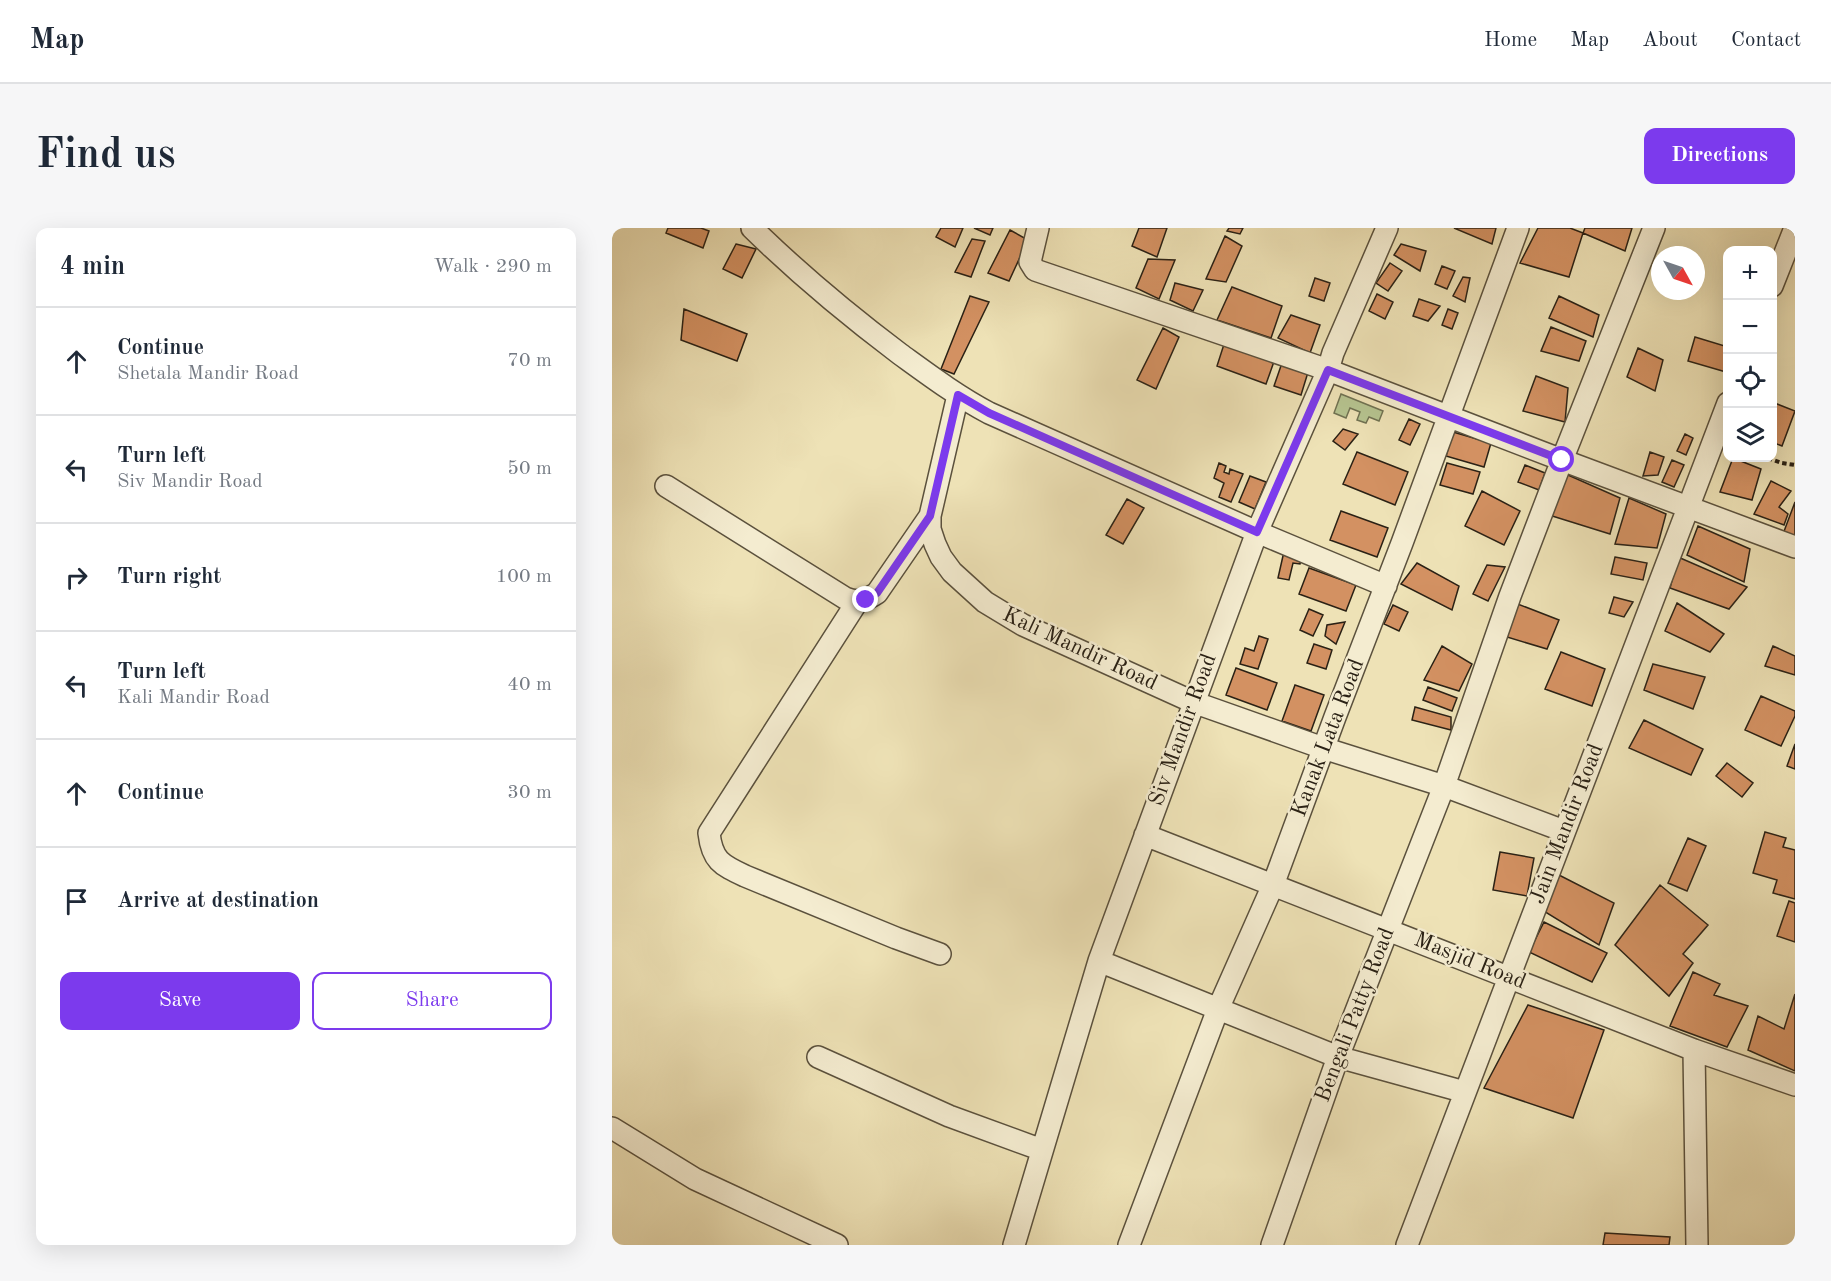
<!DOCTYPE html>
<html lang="en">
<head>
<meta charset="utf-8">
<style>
	:root { --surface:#fff; --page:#f6f6f7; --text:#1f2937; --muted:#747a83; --line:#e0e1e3; --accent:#7c3aed }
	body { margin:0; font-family:"Old Standard TT",serif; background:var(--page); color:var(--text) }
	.controls { position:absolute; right:18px; top:18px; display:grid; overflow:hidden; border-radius:12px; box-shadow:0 6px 24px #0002 }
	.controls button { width:54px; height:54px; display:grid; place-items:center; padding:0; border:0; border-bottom:2px solid var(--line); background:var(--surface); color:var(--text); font:30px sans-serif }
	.compass { position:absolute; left:1039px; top:18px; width:54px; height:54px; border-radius:50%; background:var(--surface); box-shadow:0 6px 24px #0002; rotate:130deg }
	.stop { position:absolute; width:18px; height:18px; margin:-14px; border:4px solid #7c3aed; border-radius:50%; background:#fff }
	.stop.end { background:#7c3aed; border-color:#fff; box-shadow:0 2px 6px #0008 }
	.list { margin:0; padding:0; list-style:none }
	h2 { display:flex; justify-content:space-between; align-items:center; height:78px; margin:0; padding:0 24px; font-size:26px }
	h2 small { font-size:20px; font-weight:400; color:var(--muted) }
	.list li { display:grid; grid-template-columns:39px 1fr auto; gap:18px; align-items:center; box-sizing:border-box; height:108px; padding:0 24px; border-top:2px solid var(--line) }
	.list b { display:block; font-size:22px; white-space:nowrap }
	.list p { margin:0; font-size:20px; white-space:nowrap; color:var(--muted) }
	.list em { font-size:20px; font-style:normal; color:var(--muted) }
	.actions { display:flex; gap:12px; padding:18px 24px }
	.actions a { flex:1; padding:14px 0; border:2px solid var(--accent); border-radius:12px; text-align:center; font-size:21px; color:var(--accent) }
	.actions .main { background:var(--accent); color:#fff }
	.icon { flex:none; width:33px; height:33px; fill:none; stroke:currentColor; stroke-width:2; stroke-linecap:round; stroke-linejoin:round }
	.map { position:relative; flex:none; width:1183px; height:1017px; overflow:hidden; border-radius:12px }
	header { display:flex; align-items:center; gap:36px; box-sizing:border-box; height:84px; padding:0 30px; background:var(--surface); border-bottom:2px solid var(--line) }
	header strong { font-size:28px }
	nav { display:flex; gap:33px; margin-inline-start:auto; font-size:21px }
	.intro { display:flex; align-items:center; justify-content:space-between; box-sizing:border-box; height:144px; padding:0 36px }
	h1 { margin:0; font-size:42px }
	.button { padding:15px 27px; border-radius:12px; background:var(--accent); color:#fff; font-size:21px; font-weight:700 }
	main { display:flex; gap:36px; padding:0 36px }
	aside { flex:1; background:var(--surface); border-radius:12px; box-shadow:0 6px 24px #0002 }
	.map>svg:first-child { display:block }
	.green { fill:#b6c490; stroke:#707252; stroke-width:1.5 }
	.building { fill:#d39162; stroke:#2a2115; stroke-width:1.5 }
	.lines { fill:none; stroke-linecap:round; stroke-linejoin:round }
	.minor-casing { stroke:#5b513d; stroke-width:24 }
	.path { stroke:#2a2115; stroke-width:4; stroke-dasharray:4.5 3; stroke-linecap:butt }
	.minor { stroke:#f4ecd0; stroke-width:21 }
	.route { stroke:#7c3aed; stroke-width:8 }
	.labels { text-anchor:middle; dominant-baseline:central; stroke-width:5; stroke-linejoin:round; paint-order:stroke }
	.street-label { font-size:22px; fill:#2a2115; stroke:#f4ecd0 }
</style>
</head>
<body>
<header>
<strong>Map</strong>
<nav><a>Home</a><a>Map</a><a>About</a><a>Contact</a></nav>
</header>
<div class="intro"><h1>Find us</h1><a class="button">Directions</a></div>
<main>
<aside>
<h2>4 min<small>Walk · 290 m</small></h2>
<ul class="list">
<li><svg class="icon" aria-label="ahead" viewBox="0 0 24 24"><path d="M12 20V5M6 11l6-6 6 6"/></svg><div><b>Continue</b><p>Shetala Mandir Road</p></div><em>70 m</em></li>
<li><svg class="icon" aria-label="left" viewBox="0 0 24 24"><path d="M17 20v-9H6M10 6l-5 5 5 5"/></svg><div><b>Turn left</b><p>Siv Mandir Road</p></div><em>50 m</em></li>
<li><svg class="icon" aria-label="right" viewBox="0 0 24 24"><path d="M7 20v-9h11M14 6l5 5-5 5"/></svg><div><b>Turn right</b></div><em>100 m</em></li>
<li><svg class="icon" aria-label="left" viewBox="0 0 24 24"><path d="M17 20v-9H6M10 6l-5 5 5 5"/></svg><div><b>Turn left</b><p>Kali Mandir Road</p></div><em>40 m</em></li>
<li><svg class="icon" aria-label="ahead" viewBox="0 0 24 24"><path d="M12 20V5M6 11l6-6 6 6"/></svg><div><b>Continue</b></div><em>30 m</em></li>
<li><svg class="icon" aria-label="arrive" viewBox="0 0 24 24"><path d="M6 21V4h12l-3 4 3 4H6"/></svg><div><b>Arrive at destination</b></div></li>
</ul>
<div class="actions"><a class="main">Save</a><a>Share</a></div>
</aside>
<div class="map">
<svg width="1183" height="1017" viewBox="0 0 1183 1017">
	<rect width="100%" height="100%" fill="#eee2b6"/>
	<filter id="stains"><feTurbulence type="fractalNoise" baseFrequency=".00333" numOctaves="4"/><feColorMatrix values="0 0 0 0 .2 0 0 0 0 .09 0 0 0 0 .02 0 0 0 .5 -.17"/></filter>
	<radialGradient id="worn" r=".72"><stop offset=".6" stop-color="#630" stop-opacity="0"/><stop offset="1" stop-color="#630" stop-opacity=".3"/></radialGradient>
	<path class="green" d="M729,166L771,183L767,193L757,189L754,195L745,192L748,184L738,180L734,190L722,185Z"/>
	<path class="building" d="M56,0H89L97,3L91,20L54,5Z
		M329,0H351L343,19L324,9Z
		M362,0H381L378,7Z
		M527,0H555L545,29L520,18Z
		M617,0H631L628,6L615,3Z
		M842,0H884L880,16Z
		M926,0H958L971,5L957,49L908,35Z
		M973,0H1020L1013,23L971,5Z
		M398,2L416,12L397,53L376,45Z
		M613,8L630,18L614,54L594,51Z
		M360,11L373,13L359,49L343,44Z
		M124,16L144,21L130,50L111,41Z
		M789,16L814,23L808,43L782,27Z
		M536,31L563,32L547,71L524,60Z
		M778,35L790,43L776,63L764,55Z
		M830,38L843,43L835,61L823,56Z
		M851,49L858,50L853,74L841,68Z
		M703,50L718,55L712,73L697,68Z
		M563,55L591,62L581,83L558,72Z
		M620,59L670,78L659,110L605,92Z
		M765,66L781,74L773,91L757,83Z
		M358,68L377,74L342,146L329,141Z
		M947,68L987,87L981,109L937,90Z
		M807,71L828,78L816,93L801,88Z
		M72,81L135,106L125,133L69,112Z
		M836,81L846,85L840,101L830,97Z
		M679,87L708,97L698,125L666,110Z
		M939,99L974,113L967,133L929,123Z
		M551,100L567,109L544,161L525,152Z
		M1083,109L1116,119L1114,144L1076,133Z
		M614,110L664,128L654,156L605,138Z
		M1026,120L1051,132L1043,163L1015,149Z
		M671,132L697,141L689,167L662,158Z
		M924,148L956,160L953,194L911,183Z
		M1160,174L1183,183L1170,218L1160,214Z
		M797,191L808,196L798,217L787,212Z
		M731,201L746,206L733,222L721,213Z
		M841,204L879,215L872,239L834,228Z
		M1073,206L1081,210L1074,227L1065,223Z
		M745,224L796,244L783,277L731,256Z
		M1038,224L1052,229L1046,247L1031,248Z
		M1121,230L1149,241L1140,272L1108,264Z
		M1060,232L1072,237L1062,259L1050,254Z
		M607,235L614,238L612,244L617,246L618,241L631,246L619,274L607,269L612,255L602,250Z
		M835,235L868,244L861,266L828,257Z
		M913,237L933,245L927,262L906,254Z
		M952,247H956L1008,270L998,306L937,287Z
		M638,248L654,254L643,281L627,274Z
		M1159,253L1179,263L1167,279L1176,286L1172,297L1142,286Z
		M870,263L908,283L892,317L853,298Z
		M1017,270L1054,286L1045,320L1003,316Z
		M515,271L532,280L511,316L494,307Z
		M1183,274V311L1171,306Z
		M729,283L776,300L765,329L718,312Z
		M1086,298L1138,321L1132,354L1075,327Z
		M673,319L691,324L688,336L681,335L677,352L666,350Z
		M1003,329L1035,335L1031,352L999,346Z
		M1066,329L1135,359L1117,381L1058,360Z
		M805,335L847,358L840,382L789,356Z
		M875,337L893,339L876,373L861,366Z
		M697,340L744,357L734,383L687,366Z
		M1002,369L1021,374L1012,389L997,385Z
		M898,373L947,392L935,421L895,409Z
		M1065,375L1112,406L1098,424L1053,403Z
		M781,377L796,384L787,403L772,396Z
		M697,381L711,387L701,408L688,402Z
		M733,394L724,416L713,408L715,397Z
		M647,408L656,411L646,441L628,436L633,420L642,423Z
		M702,416L720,422L714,441L695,435Z
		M830,418L860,436L847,463L812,452Z
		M1161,418L1183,428V447L1153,438Z
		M949,424L993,441L980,478L933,461Z
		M1041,436L1093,449L1081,481L1032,462Z
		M624,440L665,455L655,482L614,467Z
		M683,457L712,467L699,503L670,493Z
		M816,459L845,470L840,483L811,472Z
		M1149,468L1183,483V488L1169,518L1133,502Z
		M803,479L839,489V502L800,492Z
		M1032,492L1091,521L1079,547L1017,520Z
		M1183,516V541L1175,538Z
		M1115,535L1141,555L1130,569L1104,548Z
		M1153,604L1174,610L1171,619L1183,622V671L1161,665L1165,652L1141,645Z
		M1076,610L1094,618L1075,663L1056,655Z
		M888,624L922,630L915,668L881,662Z
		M945,646L1002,675L987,717L930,682Z
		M1048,657L1096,697L1071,726L1081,735L1057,768L1003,717Z
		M1177,673L1183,675V714L1165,708Z
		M932,694L995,725L980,754L917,724Z
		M1081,744L1108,756L1102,767L1136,778L1115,819L1058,798Z
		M1183,766V843L1136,822L1146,788L1172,801Z
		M916,777L992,802L961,890L872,860Z
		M993,1005L1058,1009L1057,1017H991Z"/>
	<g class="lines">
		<g class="minor-casing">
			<path id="minor" d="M140,0C187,46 235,86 288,126C317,147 345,168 377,185L645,304L774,358
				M426,0L418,34L423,42L716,142L950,232L1183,319
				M1160,58L1183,0
				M346,167L318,288V301L323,316L329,329L340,344L373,374L411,397L581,474L711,520L832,558L952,603
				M54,258L233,370C246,375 253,373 265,365L318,288
				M245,374L97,605C100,632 109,637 133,648L284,710L328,726
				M533,607L1082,822L1183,857
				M487,733L726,829L853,864
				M1082,822L1085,1017
				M206,829L337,888L430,922
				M0,900L83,951L225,1017
				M402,1017L487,733L645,304L716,142L721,125L775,0
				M517,1017L606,781L661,657L723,489L790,315L906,0
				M660,1017L726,829L832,558L898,368L950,232L1042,0
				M795,1017L1116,175"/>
		</g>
		<path class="path" d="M1156,230L1170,235L1183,237"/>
		<use href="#minor" class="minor"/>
	</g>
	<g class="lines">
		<path class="route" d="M254,372L265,365L318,288L346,167L377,185L645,304L716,142L950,232"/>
	</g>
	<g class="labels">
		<g class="street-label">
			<text transform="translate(468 421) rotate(25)">Kali Mandir Road</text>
			<text transform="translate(571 502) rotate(-70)">Siv Mandir Road</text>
			<text transform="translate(716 510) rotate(-69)">Kanak Lata Road</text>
			<text transform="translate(955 596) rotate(-69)">Jain Mandir Road</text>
			<text transform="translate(858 733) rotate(22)">Masjid Road</text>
			<text transform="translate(743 787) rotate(-69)">Bengali Patty Road</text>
		</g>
	</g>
	<rect width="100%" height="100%" filter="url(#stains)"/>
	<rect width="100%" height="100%" fill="url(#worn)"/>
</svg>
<div class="controls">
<button>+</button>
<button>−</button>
<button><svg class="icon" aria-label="locate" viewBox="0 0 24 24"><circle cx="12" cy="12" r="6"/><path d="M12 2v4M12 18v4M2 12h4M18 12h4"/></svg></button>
<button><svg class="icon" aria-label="layers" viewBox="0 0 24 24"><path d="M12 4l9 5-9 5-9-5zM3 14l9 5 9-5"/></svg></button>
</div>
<svg class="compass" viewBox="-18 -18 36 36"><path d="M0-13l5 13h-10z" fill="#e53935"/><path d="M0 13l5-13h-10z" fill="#747a83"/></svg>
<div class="stop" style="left:950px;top:232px"></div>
<div class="stop end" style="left:254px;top:372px"></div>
</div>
</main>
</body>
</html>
